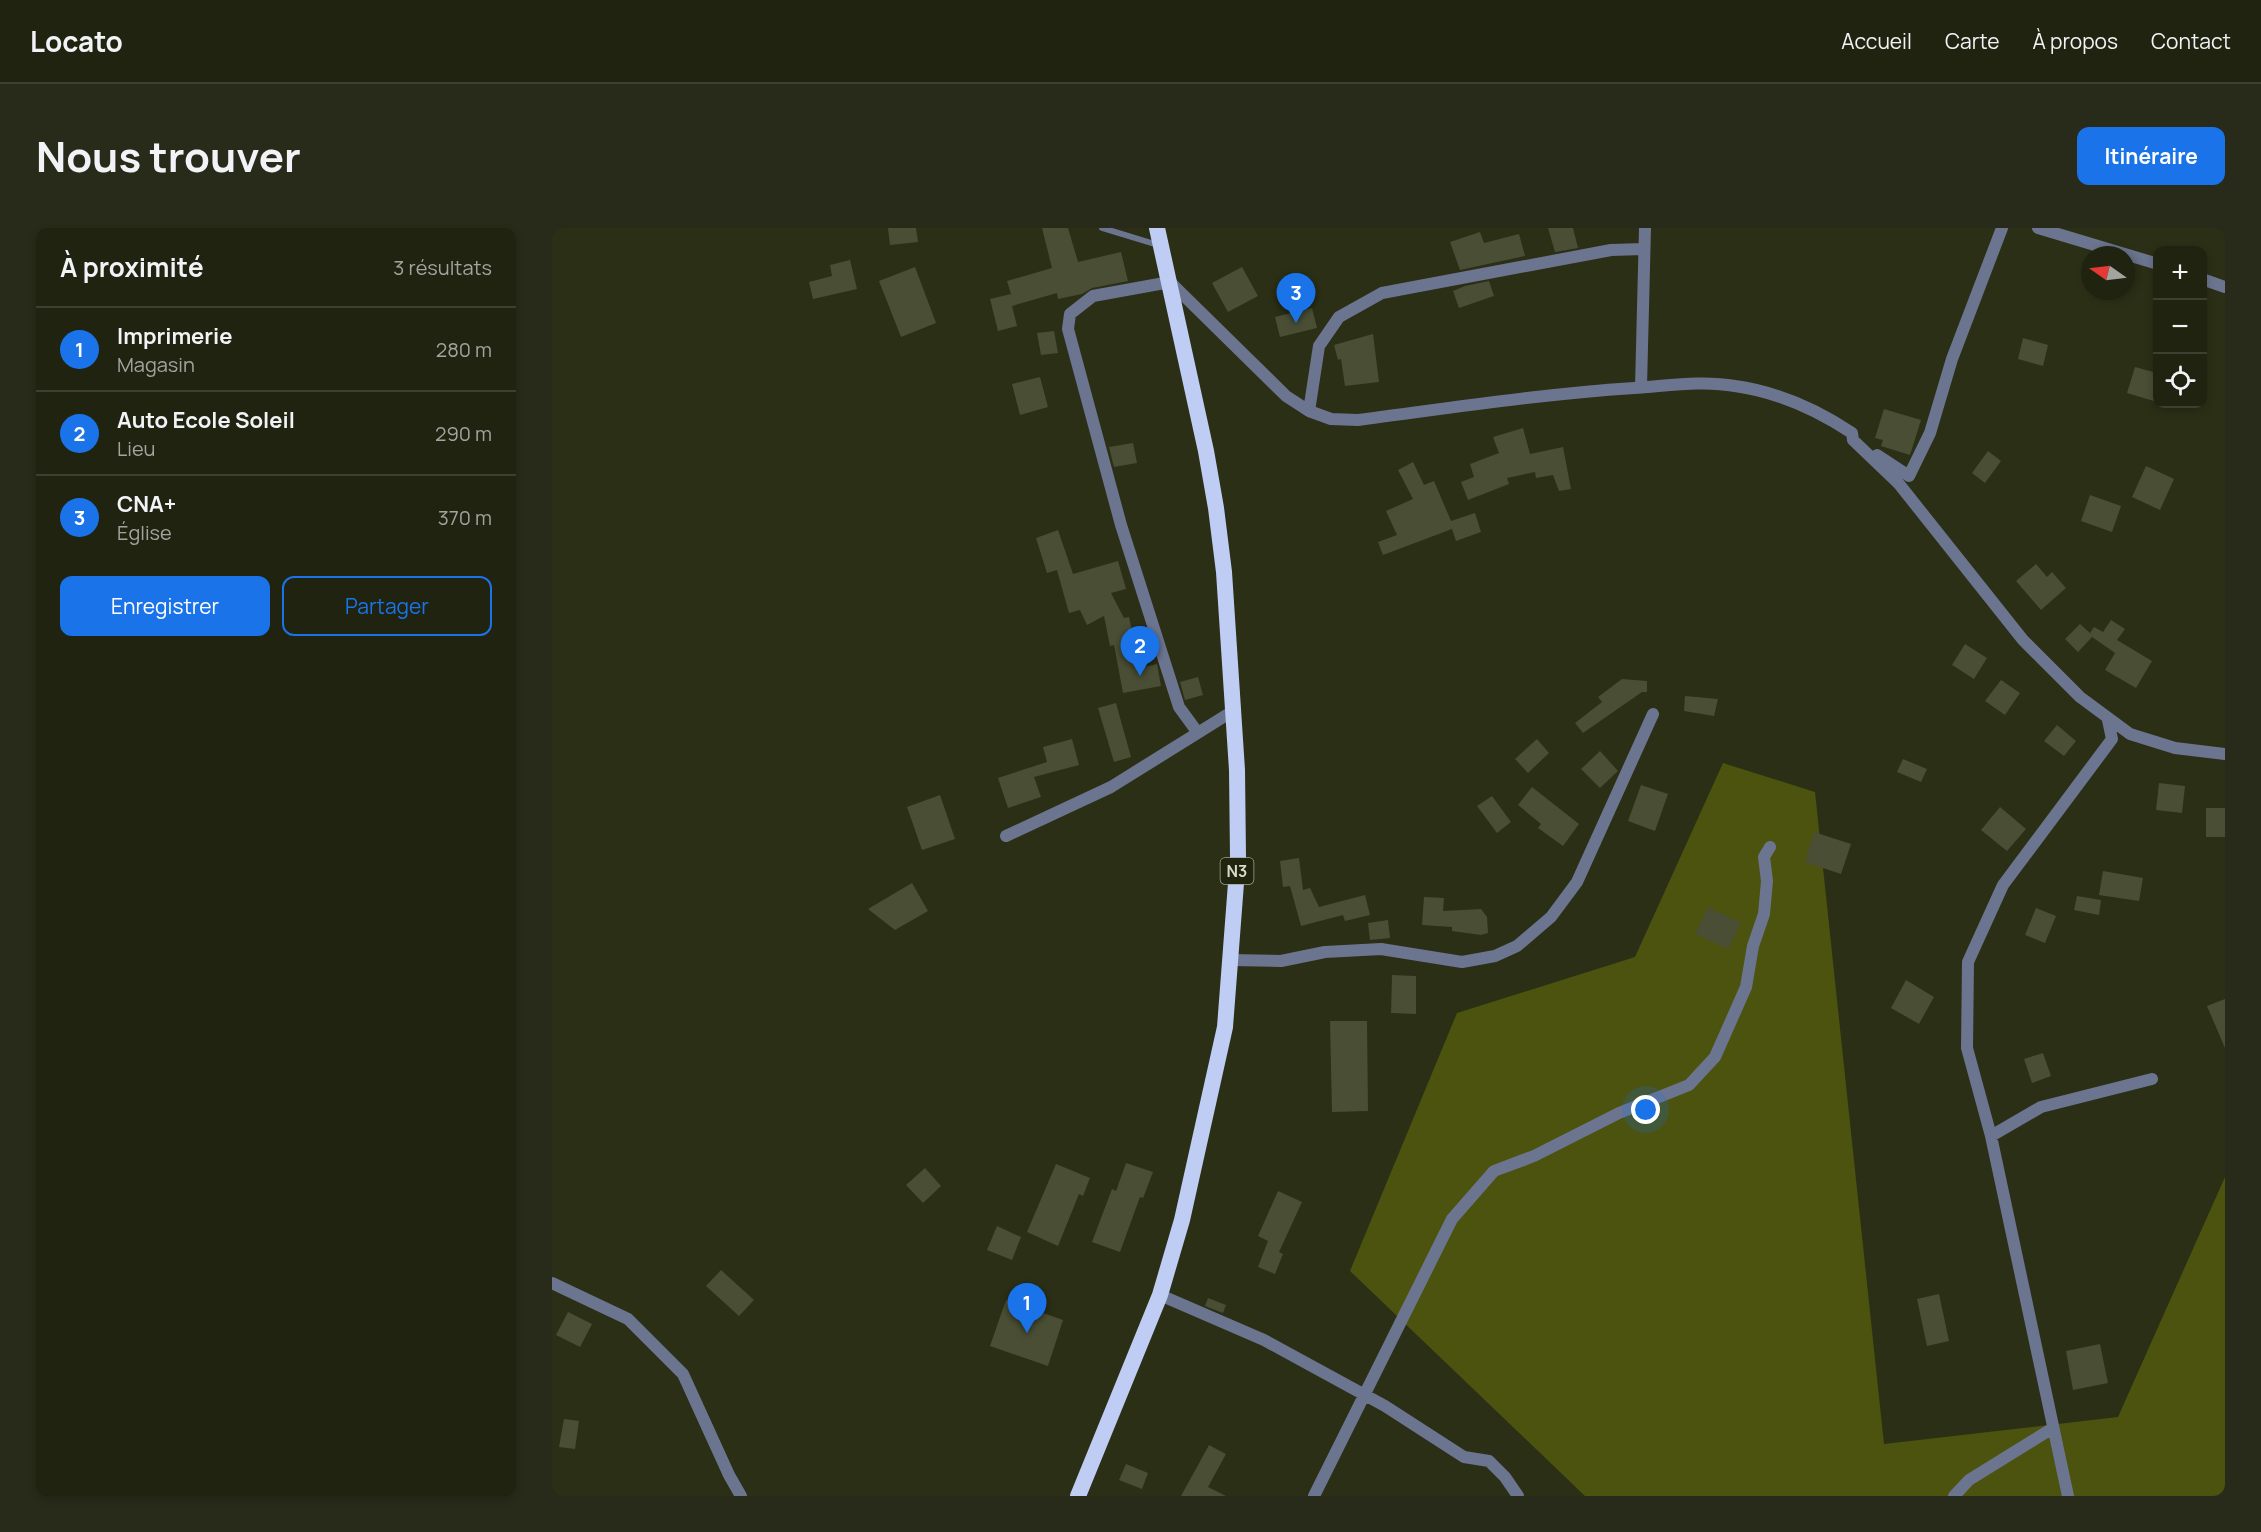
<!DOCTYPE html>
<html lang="fr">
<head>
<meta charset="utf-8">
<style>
	:root { --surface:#202310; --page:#282b19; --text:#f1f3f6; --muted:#a2a49f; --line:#3d4030; --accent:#1a73e8 }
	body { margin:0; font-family:Manrope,sans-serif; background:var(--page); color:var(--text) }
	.controls { position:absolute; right:18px; top:18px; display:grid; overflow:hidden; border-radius:12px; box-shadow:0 3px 9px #0003 }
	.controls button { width:54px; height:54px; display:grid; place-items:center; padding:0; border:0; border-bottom:2px solid var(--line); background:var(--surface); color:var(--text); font:30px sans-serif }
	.compass { position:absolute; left:1529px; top:18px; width:54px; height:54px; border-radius:50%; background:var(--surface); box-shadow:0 3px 9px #0003; rotate:284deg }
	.you { position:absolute; left:1094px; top:882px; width:21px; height:21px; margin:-15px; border:4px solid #fff; border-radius:50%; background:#1a73e8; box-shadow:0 0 0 9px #1a73e833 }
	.badge { display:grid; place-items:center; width:39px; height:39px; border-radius:50%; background:var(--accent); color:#fff; font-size:20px; font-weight:700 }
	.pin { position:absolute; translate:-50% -50px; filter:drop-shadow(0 2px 3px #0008) }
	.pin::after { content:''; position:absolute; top:32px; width:21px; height:18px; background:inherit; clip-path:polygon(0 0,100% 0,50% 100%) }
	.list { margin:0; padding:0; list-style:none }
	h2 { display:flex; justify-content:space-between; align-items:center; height:78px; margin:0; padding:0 24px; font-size:26px }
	h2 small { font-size:20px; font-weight:400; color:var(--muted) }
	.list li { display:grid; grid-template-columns:39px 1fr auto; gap:18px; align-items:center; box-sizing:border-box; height:84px; padding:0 24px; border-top:2px solid var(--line) }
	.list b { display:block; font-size:22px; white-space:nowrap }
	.list p { margin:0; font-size:20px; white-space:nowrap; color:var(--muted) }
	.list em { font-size:20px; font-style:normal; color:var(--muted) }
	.actions { display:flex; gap:12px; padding:18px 24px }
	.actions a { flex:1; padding:14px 0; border:2px solid var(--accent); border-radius:12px; text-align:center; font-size:21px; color:var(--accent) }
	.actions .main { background:var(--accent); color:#fff }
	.icon { flex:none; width:33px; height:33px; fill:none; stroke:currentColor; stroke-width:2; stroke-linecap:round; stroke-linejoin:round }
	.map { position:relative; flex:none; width:1673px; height:1268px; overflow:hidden; border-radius:12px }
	header { display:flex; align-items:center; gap:36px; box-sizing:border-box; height:84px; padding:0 30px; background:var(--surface); border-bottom:2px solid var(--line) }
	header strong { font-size:28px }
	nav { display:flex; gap:33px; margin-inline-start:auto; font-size:21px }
	.intro { display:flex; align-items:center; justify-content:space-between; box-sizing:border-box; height:144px; padding:0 36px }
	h1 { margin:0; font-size:42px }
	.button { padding:15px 27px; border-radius:12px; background:var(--accent); color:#fff; font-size:21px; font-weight:700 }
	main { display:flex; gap:36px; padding:0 36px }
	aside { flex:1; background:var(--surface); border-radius:12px; box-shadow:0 3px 9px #0003 }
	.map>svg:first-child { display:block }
	.green { fill:#4b530f }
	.building { fill:#494e34 }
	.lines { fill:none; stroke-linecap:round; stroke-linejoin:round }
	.service { stroke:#6c758f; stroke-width:6 }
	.minor { stroke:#6c758f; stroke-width:12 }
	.trunk { stroke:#bfcdf4; stroke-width:16 }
	.labels { text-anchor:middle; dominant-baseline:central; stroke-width:5; stroke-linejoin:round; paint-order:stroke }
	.shield { fill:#22250d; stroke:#a1a493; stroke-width:1.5 }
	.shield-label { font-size:16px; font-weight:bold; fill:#d8dbcc }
</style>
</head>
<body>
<header>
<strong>Locato</strong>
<nav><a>Accueil</a><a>Carte</a><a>À propos</a><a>Contact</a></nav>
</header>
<div class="intro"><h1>Nous trouver</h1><a class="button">Itinéraire</a></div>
<main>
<aside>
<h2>À proximité<small>3 résultats</small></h2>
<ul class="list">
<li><span class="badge">1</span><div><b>Imprimerie</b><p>Magasin</p></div><em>280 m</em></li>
<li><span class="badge">2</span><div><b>Auto Ecole Soleil</b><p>Lieu</p></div><em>290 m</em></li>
<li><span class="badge">3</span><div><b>CNA+</b><p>Église</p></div><em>370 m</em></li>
</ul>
<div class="actions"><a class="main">Enregistrer</a><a>Partager</a></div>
</aside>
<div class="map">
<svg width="1673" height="1268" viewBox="0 0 1673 1268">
	<rect width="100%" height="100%" fill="#2b2f16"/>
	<path class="green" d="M1171,535L1263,564L1332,1216L1566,1189L1673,949V1268H1033L798,1043L905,785L1083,729Z"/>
	<path class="building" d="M336,0H364L366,14L338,17Z
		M490,0H516L526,34L569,24L576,53L540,60L530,66L506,71L505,65L460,78L465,98L446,103L438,71L459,66L455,53L500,40Z
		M996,0H1021L1026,20L1003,24Z
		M928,4L932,15L967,6L973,28L908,42L898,14Z
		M298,32L305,61L261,71L257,54L280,48L278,37Z
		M363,39L384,95L349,109L327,53Z
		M690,39L706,68L676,84L660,55Z
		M937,53L942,68L907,80L901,63L913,58Z
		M760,80L765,100L728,109L723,89Z
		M502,103L506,125L489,127L485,105Z
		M821,106L827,154L793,158L789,131L786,132L782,117Z
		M1471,110L1496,117L1491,138L1466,131Z
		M1583,139L1605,145V174L1575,165Z
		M488,149L496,179L468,187L460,156Z
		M1332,181L1369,192L1358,227L1329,218L1331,212L1323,210Z
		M971,200L978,226L1011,219L1019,261L1007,263L1001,247L984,250L983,244L955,250L957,256L916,272L909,254L922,249L918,236L947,225L941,209Z
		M581,215L585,235L562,239L557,219Z
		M1436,223L1449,233L1433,255L1420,245Z
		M861,234L872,257L882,253L899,293L923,285L929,304L904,313L900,301L831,327L826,314L845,307L834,283L861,271L846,242Z
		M1594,238L1622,251L1608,282L1580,269Z
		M1538,267L1569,278L1560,304L1529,293Z
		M506,302L521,346L566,333L574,361L559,365L572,390L577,389L583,416L587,415L592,439L605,436L609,458L571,465L562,417L558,418L552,388L535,397L528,382L517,385L505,342L495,345L484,310Z
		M1484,336L1495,349L1500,344L1514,360L1489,382L1464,353Z
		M1559,392L1573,401L1565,412L1600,433L1584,460L1553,442L1563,425L1540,409L1526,424L1513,411L1528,396L1538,405L1542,399L1551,404Z
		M1413,416L1435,430L1422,451L1400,437Z
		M646,449L651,467L633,472L628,454Z
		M1070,451L1095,453V464H1090L1031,505L1023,495L1050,474L1046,469Z
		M1449,452L1468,465L1453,487L1433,473Z
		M1133,468L1166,471L1162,488L1132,483Z
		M564,475L579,529L562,534L546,480Z
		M1505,497L1524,513L1512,528L1492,513Z
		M520,511L527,537L482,549L489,569L456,580L446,550L495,534L491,519Z
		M985,511L997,525L976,545L963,531Z
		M1048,523L1066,543L1048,560L1029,541Z
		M1351,531L1375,541L1369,554L1345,544Z
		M1607,555L1633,558L1630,585L1604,582Z
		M1089,557L1116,566L1103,603L1076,593Z
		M980,559L1027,596L1011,618L986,600L989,596L966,577Z
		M388,567L403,611L370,622L355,579Z
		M940,568L959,594L945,605L925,578Z
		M1448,579L1474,601L1455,623L1429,602Z
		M1654,580H1673V609H1654Z
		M1262,604L1299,616L1289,646L1253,634Z
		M747,630L751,662L758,660L767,679L813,667L818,687L793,693L791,687L749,698L738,658L731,659L728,633Z
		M1551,643L1591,650L1587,673L1547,667Z
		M360,655L376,683L343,702L316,681Z
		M1525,668L1549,672L1547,687L1522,682Z
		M872,669L892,670L891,683L929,681L935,689L936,705L929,707L900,703V699L870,697Z
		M1156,679L1189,695L1176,721L1143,706Z
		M1484,680L1504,688L1493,715L1473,707Z
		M836,692L838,710L818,712L816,695Z
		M840,747L864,748V786L839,785Z
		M1354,752L1382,769L1367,796L1339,780Z
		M1673,771V820L1655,778Z
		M778,793H815L816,883L780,884Z
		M1491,825L1499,848L1480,855L1472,831Z
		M574,935L601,944L591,970L588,969L568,1024L540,1014L560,961L564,963Z
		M504,936L538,950L531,968L527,966L506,1018L475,1004Z
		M373,940L389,958L371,975L354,957Z
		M726,963L750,974L727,1024L731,1026L723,1046L706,1039L716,1013L706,1008Z
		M445,998L469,1009L460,1032L435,1022Z
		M169,1042L202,1072L187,1088L154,1058Z
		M1387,1066L1397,1113L1375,1118L1365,1071Z
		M656,1070L674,1077L671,1085L653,1078Z
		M454,1072L511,1092L496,1138L438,1118Z
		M16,1084L40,1096L28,1119L4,1107Z
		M1548,1116L1556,1155L1521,1162L1514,1123Z
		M12,1191L27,1193L23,1221L7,1219Z
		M657,1217L674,1226L656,1259L674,1268H629Z
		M574,1236L596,1245L590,1261L567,1252Z"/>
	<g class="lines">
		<path class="service" d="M550,0L606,17"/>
		<path class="minor" d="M1486,0L1606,36
			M1650,51L1673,59
			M1089,159L1093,0
			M757,183L767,118L787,89L830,65L1059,22L1091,21
			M1325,227L1357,248L1378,205L1400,131L1450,0
			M646,505L627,479L569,297L516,101L518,86L541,68L618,54L734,168L757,183L779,191L806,192C898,180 990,166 1082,160C1115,158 1150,152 1183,158C1226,164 1264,181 1300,205L1301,212L1347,256L1471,412L1528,469L1578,506L1623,520L1673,526
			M454,608L559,559L681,483
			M679,732L729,733L773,724L829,721L910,734L943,728L965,718L999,689L1025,654L1101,486
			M1439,908L1489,879L1600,851
			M0,1055L76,1091L131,1146L177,1247L189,1268
			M608,1067L712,1112L833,1178L912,1229L937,1233L953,1249L966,1268
			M762,1268L900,991L942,943L982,928L1067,885L1137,857L1163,829L1194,759L1201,718L1212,686L1215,653L1212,629L1218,619
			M1402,1268L1417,1252L1501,1200
			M1516,1268L1439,908L1415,820L1416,734L1451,657L1560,511L1556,492"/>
		<path class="trunk" d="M526,1268L608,1067L630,992L673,799L686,629L685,542L672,344L664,280L654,223L605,0"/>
	</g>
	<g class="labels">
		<rect class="shield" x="668.5" y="630" width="33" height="26" rx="4.5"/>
		<g class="shield-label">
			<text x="685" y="643">N3</text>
		</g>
	</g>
</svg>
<div class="controls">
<button>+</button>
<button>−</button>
<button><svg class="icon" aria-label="locate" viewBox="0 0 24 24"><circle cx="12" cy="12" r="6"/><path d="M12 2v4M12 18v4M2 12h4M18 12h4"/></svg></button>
</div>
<svg class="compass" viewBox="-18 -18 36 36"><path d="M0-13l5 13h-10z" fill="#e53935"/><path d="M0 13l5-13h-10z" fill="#a2a49f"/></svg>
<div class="you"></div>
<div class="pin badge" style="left:475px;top:1105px">1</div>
<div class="pin badge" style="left:588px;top:448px">2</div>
<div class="pin badge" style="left:744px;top:95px">3</div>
</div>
</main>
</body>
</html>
